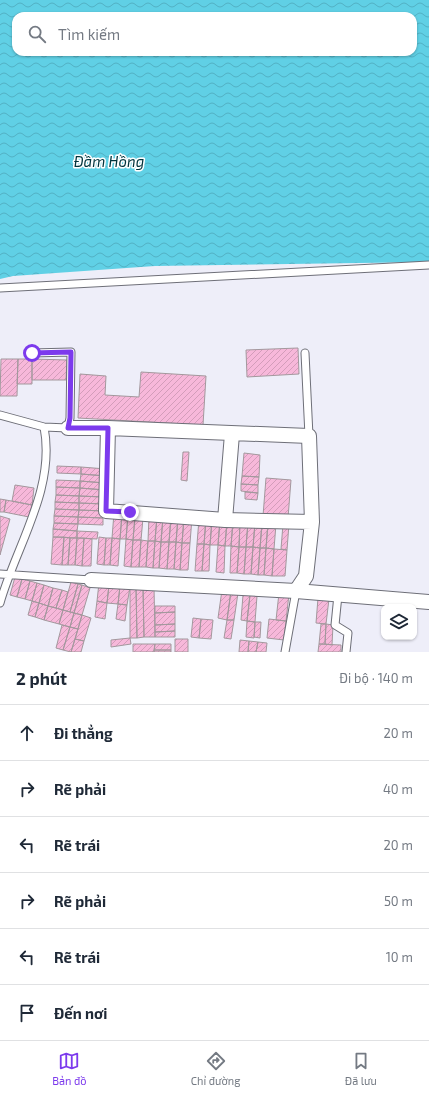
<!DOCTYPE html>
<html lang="vi">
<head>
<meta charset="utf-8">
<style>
	:root { --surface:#fff; --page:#f2f2f3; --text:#1f2937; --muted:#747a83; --line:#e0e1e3; --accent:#7c3aed }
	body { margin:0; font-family:"Exo 2",sans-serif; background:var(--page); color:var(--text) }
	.controls { position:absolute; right:12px; bottom:12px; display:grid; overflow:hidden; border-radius:8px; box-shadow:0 1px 3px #0004 }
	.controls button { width:36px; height:36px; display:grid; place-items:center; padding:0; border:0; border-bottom:1px solid var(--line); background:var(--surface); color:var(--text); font:20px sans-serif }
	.stop { position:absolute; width:12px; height:12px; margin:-9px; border:3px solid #7c3aed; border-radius:50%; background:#fff }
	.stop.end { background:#7c3aed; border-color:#fff; box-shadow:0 1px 4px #0008 }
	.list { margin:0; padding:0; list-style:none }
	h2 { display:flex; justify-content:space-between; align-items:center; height:52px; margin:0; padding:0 16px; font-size:17px }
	h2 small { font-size:13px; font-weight:400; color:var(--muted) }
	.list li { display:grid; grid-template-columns:26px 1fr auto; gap:12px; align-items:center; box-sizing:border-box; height:56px; padding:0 16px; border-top:1px solid var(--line) }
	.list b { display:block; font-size:15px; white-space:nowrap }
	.list em { font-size:13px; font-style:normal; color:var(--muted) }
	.icon { flex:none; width:22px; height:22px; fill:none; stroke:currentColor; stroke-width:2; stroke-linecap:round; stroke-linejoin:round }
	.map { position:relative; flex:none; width:429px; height:652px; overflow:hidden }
	.search { position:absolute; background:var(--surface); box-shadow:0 1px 3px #0004; left:12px; right:12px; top:12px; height:44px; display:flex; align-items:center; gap:10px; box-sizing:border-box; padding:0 14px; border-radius:12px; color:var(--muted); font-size:15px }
	.sheet { height:388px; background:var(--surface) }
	nav { display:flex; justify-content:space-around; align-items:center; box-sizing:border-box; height:56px; border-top:1px solid var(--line); background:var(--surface); font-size:11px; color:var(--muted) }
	nav a { display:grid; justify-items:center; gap:2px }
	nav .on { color:var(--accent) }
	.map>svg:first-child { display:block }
	.water { fill:url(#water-waves); fill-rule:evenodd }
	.building { fill:url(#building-hatch); stroke:#a3989d }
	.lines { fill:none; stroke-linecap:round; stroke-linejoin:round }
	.lane-casing { stroke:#6e6f78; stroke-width:9 }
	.street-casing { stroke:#6e6f78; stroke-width:16 }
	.lane { stroke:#fff; stroke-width:7 }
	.street { stroke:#fff; stroke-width:14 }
	.route { stroke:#7c3aed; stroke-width:5 }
	.labels { text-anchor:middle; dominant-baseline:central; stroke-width:3; stroke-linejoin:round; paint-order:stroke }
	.water-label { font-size:15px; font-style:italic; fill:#00343d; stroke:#fff }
</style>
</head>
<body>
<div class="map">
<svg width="429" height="652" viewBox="0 0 429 652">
	<defs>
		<pattern id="water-waves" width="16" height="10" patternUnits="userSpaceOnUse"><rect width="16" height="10" fill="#60d0e5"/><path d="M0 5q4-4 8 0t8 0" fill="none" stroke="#52b1c4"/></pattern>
		<pattern id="building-hatch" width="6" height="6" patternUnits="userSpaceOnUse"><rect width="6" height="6" fill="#f7b8da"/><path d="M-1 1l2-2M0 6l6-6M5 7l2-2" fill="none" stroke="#d39dba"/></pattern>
	</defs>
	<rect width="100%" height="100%" fill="#eeeef9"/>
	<path class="water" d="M0,0H429V262L155,266L13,276L0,279ZM16,16H413V52H16Z"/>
	<path class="building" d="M298,348L299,374L247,377L246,350Z
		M1,359H18L17,396H0Z
		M18,359H32V384H17Z
		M32,359L67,360L66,380H32Z
		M141,372L206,376L203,425L78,418L80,374L106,376L105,395L139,397Z
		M183,452H189L187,481L181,480Z
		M244,453L260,455L259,477L242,476Z
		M57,466L81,467V474L57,473Z
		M81,467L106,469V476L81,474Z
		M81,474L106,476L105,483L80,481Z
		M242,476L259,477L258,485L241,484Z
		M266,478L291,480L288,518L263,516Z
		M56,480L80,481V488L56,487Z
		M80,481L105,483V490L80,488Z
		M241,484L258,485V493L241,491Z
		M15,485L34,488L32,505L12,501Z
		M56,487L80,488L79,496L56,495Z
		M80,488L105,490L104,497L79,496Z
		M245,492L258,493L257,500L245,499Z
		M56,495L79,496V503L55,502Z
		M79,496L104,497V504L79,503Z
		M0,499L6,500L4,512H0Z
		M6,500L32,505L29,517L4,512Z
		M55,502L79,503V510L55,509Z
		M79,503L104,504V511L79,510Z
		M55,509L79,510L78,517L54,516Z
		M79,510L104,511L103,518L78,517Z
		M114,513L122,514L120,539L112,538Z
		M122,514H128L126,539H120Z
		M0,516L10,519L0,555Z
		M54,516L78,517V524L54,523Z
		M149,516H157L155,541H148Z
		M157,516L163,517L161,542L155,541Z
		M78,517L103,518V525L78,524Z
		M128,517H135L133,540L126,539Z
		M135,517L143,518L141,540H133Z
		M163,517H171L169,542H161Z
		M171,517L178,518L176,542H169Z
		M178,518H184L182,543L176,542Z
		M184,518H192L190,543H182Z
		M199,519H206L204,544H197Z
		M206,519L212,520L210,545L204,544Z
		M212,520H220L218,545H210Z
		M220,520L227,521L225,546L218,545Z
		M227,521H233L231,546H225Z
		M233,521L240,522L239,547L231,546Z
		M240,522H248L246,547H239Z
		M248,522L255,523L253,547H246Z
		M54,523L78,524L77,531L53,529Z
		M255,523H262L260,548L253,547Z
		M262,523H268L266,548H260Z
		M268,523L276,524L274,549L266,548Z
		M283,524H289L287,550L281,549Z
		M53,529L77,531V538L53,537Z
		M77,531L98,532L97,539L77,538Z
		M53,537H64L62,565L51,564Z
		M64,537L70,538L68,565H62Z
		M99,537L106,538L104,565L97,564Z
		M70,538H77L75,565H68Z
		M77,538H84L82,566L75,565Z
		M84,538L92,539L91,566H82Z
		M106,538H112L110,565H104Z
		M112,538L120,539L118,566L110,565Z
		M126,539L133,540L131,567L124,566Z
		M133,540H141L139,567H131Z
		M141,540L148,541L146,567H139Z
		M148,541H155L153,568L146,567Z
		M155,541L161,542L159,568H153Z
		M161,542H169L167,569L159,568Z
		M169,542H176L174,569H167Z
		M176,542L182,543L180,570L174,569Z
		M182,543H190L188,570H180Z
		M197,544H204L202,571H195Z
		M204,544L210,545L209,571H202Z
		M218,545L225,546L224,573L216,572Z
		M231,546L239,547L237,573H230Z
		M239,547H246L244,574L237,573Z
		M246,547H253L251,574H244Z
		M253,547L260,548L258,575L251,574Z
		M260,548H266L264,575H258Z
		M266,548L274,549L272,576L264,575Z
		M274,549L287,550L285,576H272Z
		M15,577L22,579L17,597L10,595Z
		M22,579L30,581L25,599L17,597Z
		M30,581L37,583L32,601L25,599Z
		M71,582L78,584L70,612L63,610Z
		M37,583L44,585L39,603L32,601Z
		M99,583L109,585L107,603L97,601Z
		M78,584L82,585L74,613L70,612Z
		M44,585L53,588L48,606L39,603Z
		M82,585L90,588L82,615L74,613Z
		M109,585L120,586L118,604L107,603Z
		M120,586L130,587L127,605L118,604Z
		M130,587H136L137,638H130Z
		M136,587H143L144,637L137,638Z
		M143,587H154L155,637H144Z
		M53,588L62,590L56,608L48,606Z
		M62,590L68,592L63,610L56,608Z
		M222,590L231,591L227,620L218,618Z
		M231,591L238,593L234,620H227Z
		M279,593L289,594L286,621L276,620Z
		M243,595H250L247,621L241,620Z
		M250,595L257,596L255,622L247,621Z
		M318,598L329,599L326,624L316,623Z
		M32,601L39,603L35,617L28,615Z
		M97,601L107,603L105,619L95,617Z
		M39,603L48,606L44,620L35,617Z
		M118,604L127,605L125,621L116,619Z
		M48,606L63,610L59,624L44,620Z
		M155,606H175V612L155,613Z
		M63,610L74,613L70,627L59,624Z
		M175,612V624L155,625V613Z
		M74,613L82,615L78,629L70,627Z
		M82,615L91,618L84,641L75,639Z
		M193,618L201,619L199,638L191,637Z
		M201,619L213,620L211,639L199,638Z
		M269,619L286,621L284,640L267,638Z
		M227,620H234L231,639L224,638Z
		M247,621L255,622L254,638L246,637Z
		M255,622H261L260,638L254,637Z
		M175,624V631L155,632V625Z
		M321,624H326L325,644H319Z
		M326,624L333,625L332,645L325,644Z
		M62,625L70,627L63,650L56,648Z
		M70,627L78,629L71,652L63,650Z
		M175,631V637H155V632Z
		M130,638L131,644L111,647V640Z
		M75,639L84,641L81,652H71Z
		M175,639H188V652H175Z
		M240,640L249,641L248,652H239Z
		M249,641L258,642L256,652H248Z
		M258,642L267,643L266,652H256Z
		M133,644H155L154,652H133Z
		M155,644H171V650H154Z
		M319,644L341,645V652H318Z
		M154,650H171V652H154Z"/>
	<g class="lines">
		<g class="lane-casing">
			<path id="lane" d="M0,288L429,265
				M305,353L309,436
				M0,415L44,427L68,428L70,418L71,352L32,353
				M0,574L91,580
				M338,595L335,625L348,633L346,652
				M0,603C16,546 56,489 44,427
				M285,652L296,591"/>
		</g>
		<g class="street-casing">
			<path id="street" d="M68,428H108L309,436L312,522L306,576L296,591
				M108,428L106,511L225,520L312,522
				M225,520L232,434
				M91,580L296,591L429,602"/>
		</g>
		<use href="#lane" class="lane"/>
		<use href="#street" class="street"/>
	</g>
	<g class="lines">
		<path class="route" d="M32,353L71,352L70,418L68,428H108L106,511L130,512"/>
	</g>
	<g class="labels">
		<g class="water-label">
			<text x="109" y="161">Đầm Hồng</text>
		</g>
	</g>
</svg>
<div class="controls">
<button><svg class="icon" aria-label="layers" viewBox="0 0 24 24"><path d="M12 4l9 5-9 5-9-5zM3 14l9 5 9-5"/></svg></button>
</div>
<div class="stop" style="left:32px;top:353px"></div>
<div class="stop end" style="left:130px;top:512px"></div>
<div class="search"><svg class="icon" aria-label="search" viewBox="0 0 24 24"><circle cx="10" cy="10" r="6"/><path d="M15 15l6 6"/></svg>Tìm kiếm</div>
</div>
<section class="sheet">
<h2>2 phút<small>Đi bộ · 140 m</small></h2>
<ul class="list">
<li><svg class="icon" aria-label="ahead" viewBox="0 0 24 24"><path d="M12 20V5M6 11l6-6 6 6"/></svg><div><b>Đi thẳng</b></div><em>20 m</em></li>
<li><svg class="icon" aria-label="right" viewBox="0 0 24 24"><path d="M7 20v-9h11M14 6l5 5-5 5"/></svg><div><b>Rẽ phải</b></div><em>40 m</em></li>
<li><svg class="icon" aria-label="left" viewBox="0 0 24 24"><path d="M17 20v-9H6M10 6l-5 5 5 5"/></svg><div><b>Rẽ trái</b></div><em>20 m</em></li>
<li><svg class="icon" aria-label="right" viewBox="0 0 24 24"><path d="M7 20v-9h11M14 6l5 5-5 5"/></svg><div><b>Rẽ phải</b></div><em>50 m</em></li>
<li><svg class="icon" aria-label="left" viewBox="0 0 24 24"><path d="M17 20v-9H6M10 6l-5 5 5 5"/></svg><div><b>Rẽ trái</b></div><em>10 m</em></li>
<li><svg class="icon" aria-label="arrive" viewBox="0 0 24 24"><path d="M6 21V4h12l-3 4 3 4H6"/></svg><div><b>Đến nơi</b></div></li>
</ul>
</section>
<nav>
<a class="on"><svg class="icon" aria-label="map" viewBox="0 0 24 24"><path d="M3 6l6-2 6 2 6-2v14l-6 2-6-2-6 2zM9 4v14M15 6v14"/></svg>Bản đồ</a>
<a><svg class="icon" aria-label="directions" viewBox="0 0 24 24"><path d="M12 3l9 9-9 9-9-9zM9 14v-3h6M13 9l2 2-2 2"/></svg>Chỉ đường</a>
<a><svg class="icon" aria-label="saved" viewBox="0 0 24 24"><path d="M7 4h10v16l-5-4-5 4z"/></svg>Đã lưu</a>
</nav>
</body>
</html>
